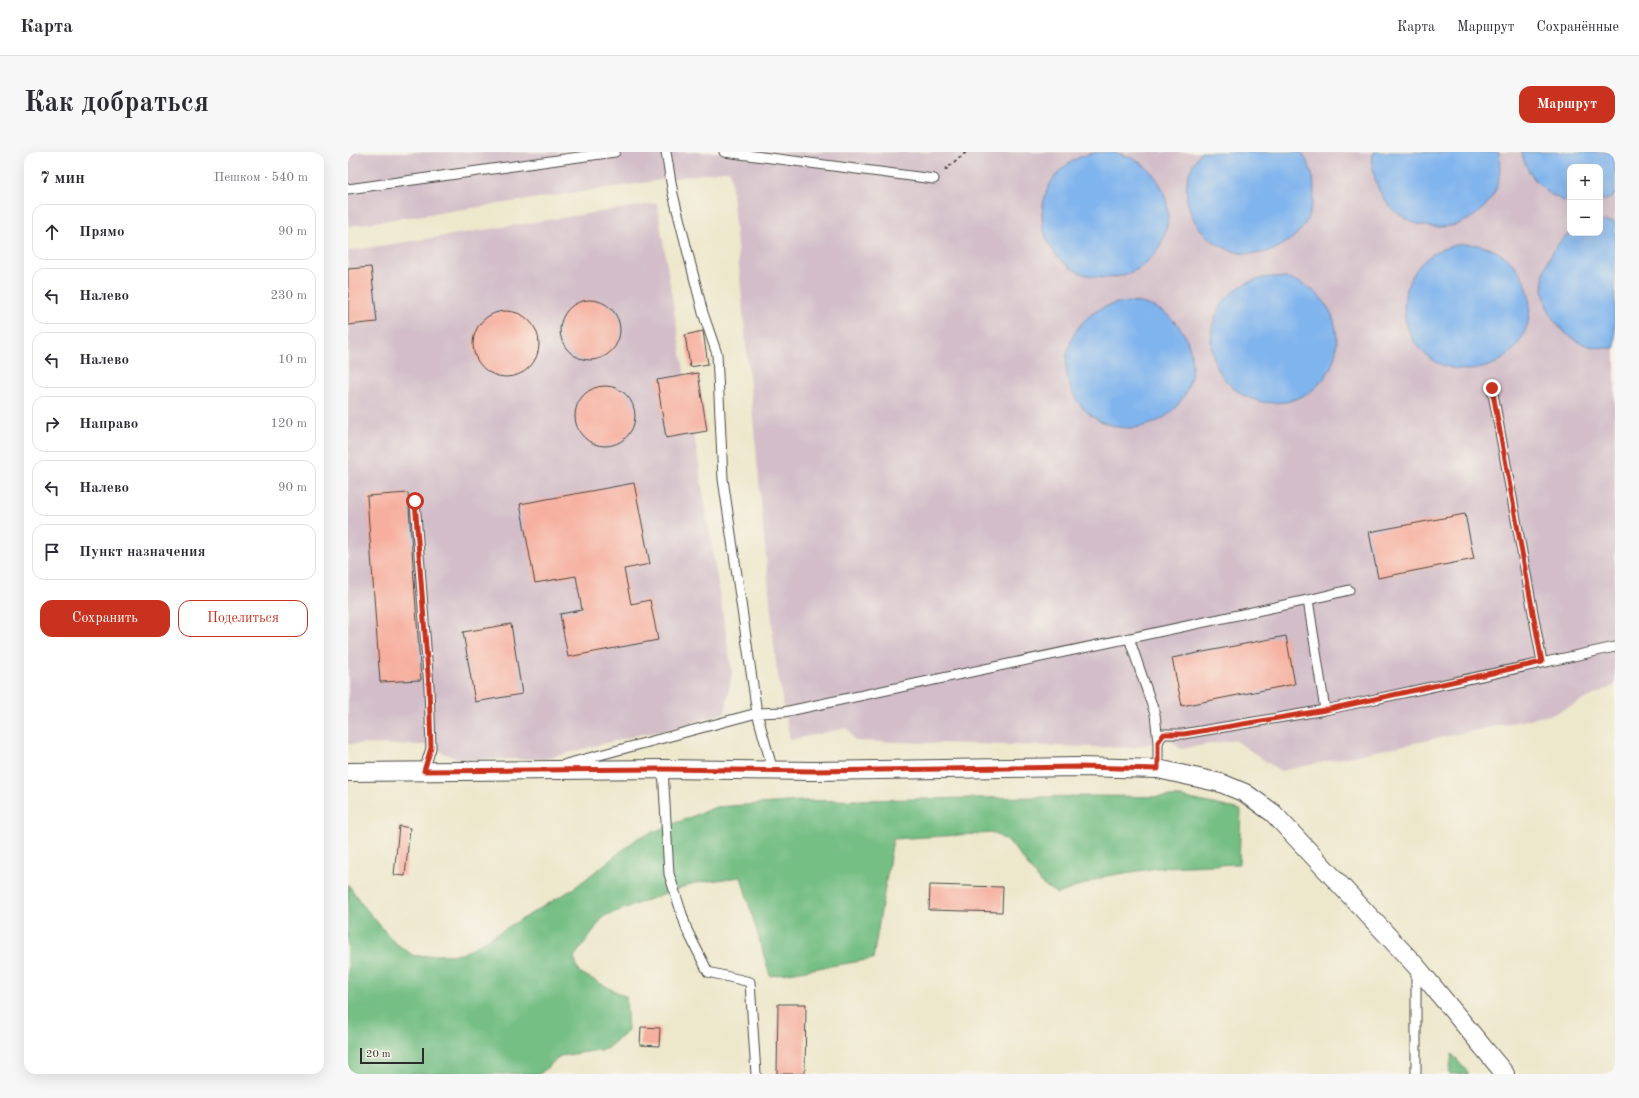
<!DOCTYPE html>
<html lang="ru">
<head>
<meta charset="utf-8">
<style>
	:root { --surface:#fff; --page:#f7f7f7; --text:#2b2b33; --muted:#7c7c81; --line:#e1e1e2; --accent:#c8321e }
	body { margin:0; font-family:"Old Standard TT",serif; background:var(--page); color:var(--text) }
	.controls { position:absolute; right:12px; top:12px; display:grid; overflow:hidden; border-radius:8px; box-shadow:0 4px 16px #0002 }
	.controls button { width:36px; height:36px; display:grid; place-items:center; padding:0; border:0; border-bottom:1px solid var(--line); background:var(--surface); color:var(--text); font:20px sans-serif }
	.scale { position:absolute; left:12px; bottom:10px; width:64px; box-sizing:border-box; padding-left:4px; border:2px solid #2b2b2b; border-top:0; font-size:11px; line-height:14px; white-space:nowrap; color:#2b2b2b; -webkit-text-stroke:3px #f7f3e8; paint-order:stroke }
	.stop { position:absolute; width:12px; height:12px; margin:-9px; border:3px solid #c8321e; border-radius:50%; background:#fff }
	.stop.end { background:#c8321e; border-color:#fff; box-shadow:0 1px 4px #0008 }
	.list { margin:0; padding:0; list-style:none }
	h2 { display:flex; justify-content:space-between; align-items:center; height:52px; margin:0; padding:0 16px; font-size:17px }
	h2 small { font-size:13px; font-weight:400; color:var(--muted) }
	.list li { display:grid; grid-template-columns:26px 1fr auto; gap:12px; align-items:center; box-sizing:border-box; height:56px; margin:0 8px 8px; padding:0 8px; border:1px solid var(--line); border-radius:12px }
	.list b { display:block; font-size:15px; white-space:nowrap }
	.list em { font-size:13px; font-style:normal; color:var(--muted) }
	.actions { display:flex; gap:8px; padding:12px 16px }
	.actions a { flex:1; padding:9px 0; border:1px solid var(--accent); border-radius:12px; text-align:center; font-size:14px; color:var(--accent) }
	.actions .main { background:var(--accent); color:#fff }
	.icon { flex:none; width:22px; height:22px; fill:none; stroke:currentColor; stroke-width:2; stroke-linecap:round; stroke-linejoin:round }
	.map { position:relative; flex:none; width:1267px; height:922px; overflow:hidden; border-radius:12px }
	header { display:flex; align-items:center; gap:24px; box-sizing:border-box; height:56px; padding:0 20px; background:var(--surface); border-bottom:1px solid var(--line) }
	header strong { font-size:19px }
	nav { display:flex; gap:22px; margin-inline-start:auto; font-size:14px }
	.intro { display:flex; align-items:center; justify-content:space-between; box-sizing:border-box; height:96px; padding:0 24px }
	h1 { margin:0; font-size:28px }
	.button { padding:10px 18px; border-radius:12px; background:var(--accent); color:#fff; font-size:14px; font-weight:700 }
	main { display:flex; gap:24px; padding:0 24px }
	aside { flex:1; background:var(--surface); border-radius:12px; box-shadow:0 4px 16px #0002 }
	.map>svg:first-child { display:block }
	.industrial { fill:#d2bdc8; fill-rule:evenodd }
	.forest { fill:#75be84; stroke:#507458 }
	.water { fill:#80b4ed; stroke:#56708c }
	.building { fill:#f6af9f }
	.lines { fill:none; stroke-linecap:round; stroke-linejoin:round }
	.service-casing { stroke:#484743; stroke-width:11 }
	.minor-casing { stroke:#484743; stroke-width:20 }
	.path { stroke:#484743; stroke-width:2.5; stroke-dasharray:3 3; stroke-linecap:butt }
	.service { stroke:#fff; stroke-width:9 }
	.minor { stroke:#fff; stroke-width:18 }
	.route { stroke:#c8321e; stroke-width:5 }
</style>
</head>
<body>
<header>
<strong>Карта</strong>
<nav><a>Карта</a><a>Маршрут</a><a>Сохранённые</a></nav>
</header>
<div class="intro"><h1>Как добраться</h1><a class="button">Маршрут</a></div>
<main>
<aside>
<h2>7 мин<small>Пешком · 540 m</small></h2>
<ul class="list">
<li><svg class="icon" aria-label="ahead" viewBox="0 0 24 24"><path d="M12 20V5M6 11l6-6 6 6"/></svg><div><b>Прямо</b></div><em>90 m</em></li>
<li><svg class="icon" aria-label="left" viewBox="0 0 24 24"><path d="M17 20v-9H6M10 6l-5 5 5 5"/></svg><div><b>Налево</b></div><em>230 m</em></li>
<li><svg class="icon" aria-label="left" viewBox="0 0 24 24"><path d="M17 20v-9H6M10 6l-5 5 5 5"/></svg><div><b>Налево</b></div><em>10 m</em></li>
<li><svg class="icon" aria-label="right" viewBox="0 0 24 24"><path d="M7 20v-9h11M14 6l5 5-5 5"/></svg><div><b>Направо</b></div><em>120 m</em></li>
<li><svg class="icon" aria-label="left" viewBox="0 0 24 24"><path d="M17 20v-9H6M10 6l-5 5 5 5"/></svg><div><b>Налево</b></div><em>90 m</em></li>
<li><svg class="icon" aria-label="arrive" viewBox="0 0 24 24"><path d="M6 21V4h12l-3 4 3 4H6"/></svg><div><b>Пункт назначения</b></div></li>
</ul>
<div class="actions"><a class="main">Сохранить</a><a>Поделиться</a></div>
</aside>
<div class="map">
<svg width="1267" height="922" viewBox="0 0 1267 922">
	<rect width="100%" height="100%" fill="#f7f3e8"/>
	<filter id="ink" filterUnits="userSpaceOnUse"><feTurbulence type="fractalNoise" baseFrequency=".025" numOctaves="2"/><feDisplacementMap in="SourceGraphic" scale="8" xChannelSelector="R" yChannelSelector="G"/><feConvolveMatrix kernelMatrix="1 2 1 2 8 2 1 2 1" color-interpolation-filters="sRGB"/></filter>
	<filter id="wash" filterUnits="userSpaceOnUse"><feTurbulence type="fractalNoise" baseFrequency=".012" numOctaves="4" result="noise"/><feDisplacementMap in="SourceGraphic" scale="16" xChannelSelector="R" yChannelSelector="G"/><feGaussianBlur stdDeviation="0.9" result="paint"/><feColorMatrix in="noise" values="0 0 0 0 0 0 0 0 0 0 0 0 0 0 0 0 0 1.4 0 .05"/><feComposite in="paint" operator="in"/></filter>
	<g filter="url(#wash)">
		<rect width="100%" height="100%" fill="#ede7cb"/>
		<path class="industrial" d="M0,0H1267V533L1206,562L932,619L887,588L832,597L822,587L785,596L507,589L499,576L442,588L428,513L382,18L0,74ZM1222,15H1252V81H1222Z
			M309,51L384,520L377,561L316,579L294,582L196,607H109L77,593L0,592V99Z"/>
		<path class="forest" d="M746,644L833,645L893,658L891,712L816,715L758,724L710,742L695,733L663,692L646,681L545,687L525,807L422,824L393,725L346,731L256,764L226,805L231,820L278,845L280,879L258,897L212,904L192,922H0V732L13,751L46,790L66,804L114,802L225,737L290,686L368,655L453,649Z
			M1104,902L1121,922H1101Z"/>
		<path class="water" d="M694 63a63 63 0 1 1 126 0a63 63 0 1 1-126 0Z
			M853,0H953C966,17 969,37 963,57C959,73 949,84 936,92C892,121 832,82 839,30C841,19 846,9 853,0Z
			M1026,0H1151C1152,14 1153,26 1147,39C1122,91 1048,85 1029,33C1025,23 1023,10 1026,0Z
			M1174,0H1267V43L1261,47L1252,49V15H1222V50C1200,47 1176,21 1174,0Z
			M1255,69L1267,70V196C1255,196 1242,196 1231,190C1197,173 1183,128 1207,97C1211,91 1215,84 1222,82C1229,78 1243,81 1252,81V70Z
			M1056 155a63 63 0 1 1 126 0a63 63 0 1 1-126 0Z
			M863 188a63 63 0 1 1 126 0a63 63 0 1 1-126 0Z
			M718 213a63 63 0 1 1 126 0a63 63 0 1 1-126 0Z"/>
		<g id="blocks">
			<path class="building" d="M23,115L29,170L0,173V117Z
				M212 178a30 30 0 1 1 60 0a30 30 0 1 1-60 0Z
				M125 192a33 33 0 1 1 66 0a33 33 0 1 1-66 0Z
				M355,179L360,212L342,215L337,183Z
				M350,221L359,279L318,286L309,228Z
				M227 264a30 30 0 1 1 60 0a30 30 0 1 1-60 0Z
				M286,331L302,412L276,417L283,452L302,448L310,488L220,505L212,462L234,458L228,424L187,431L172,352Z
				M60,341L73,528L32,530L19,344Z
				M1117,362L1126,407L1030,426L1021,380Z
				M163,472L174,542L127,550L115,480Z
				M938,484L947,532L834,554L824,506Z
				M51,674L62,676L57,724L46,723Z
				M582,733L655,735L654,760L581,758Z
				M430,852H458L457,922H429Z
				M293,875L312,876L311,894L292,893Z"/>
		</g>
	</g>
	<g filter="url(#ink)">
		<use href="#blocks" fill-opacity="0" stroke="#484743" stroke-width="1"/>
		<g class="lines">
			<g class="service-casing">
				<path id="service" d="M318,0L325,42L355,161L369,202L375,327L409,561L425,619
					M376,0L586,27
					M0,37L267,0
					M1144,236L1194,510
					M67,349L81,535L83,596L76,619
					M960,448L977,558
					M781,486L807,562L810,590
					M218,612L409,561L436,560L960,448L1001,438
					M315,617L321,722L339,778L360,820L402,830L408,922
					M810,617V590L815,582H835L977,558L1267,495
					M1068,817V922"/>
			</g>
			<g class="minor-casing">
				<path id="minor" d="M0,620L315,617L465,619L731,615L810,617L873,631L897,641L925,661L1068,814L1157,922"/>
			</g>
			<path class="path" d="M597,18L618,0"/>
			<use href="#service" class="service"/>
			<use href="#minor" class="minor"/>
		</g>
	</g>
	<g class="lines" filter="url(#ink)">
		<path class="route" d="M67,349L81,535L83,596L76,619L315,617L465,619L731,615L810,617V590L816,582H836L977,558L1194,510L1144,236"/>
	</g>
</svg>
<div class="controls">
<button>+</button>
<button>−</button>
</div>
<div class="scale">20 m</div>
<div class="stop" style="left:67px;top:349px"></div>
<div class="stop end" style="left:1144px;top:236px"></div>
</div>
</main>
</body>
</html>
